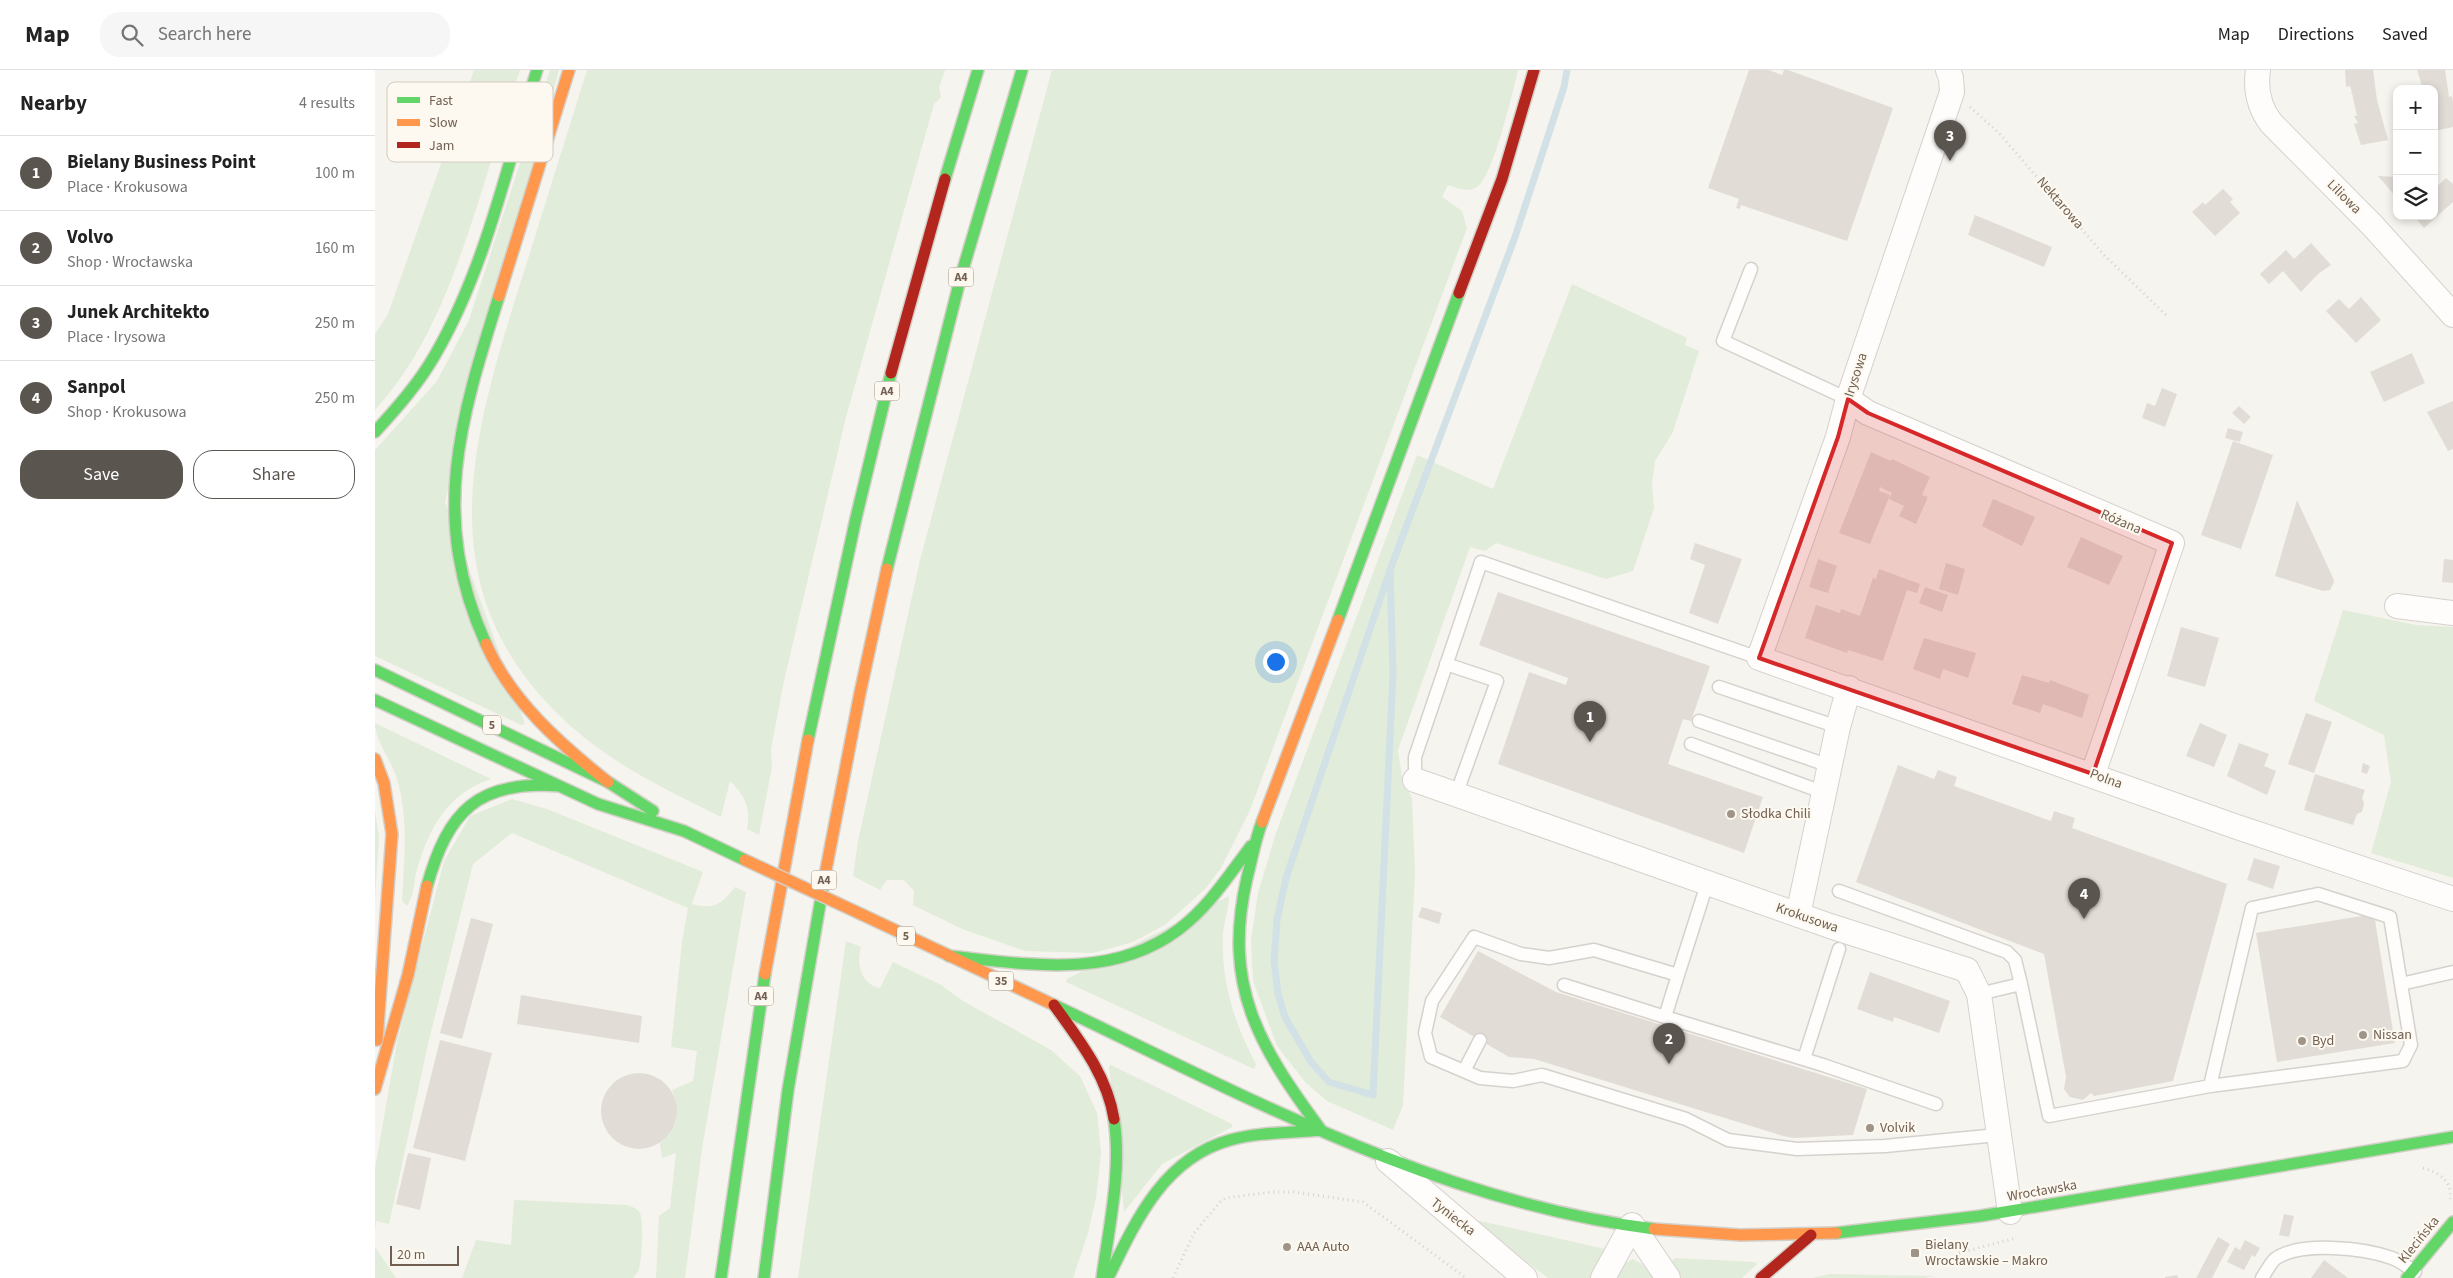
<!DOCTYPE html>
<html lang="en">
<head>
<meta charset="utf-8">
<style>
	:root { --surface:#fff; --page:#f6f6f6; --text:#222; --muted:#767676; --line:#e0e0e0; --accent:#5b5550 }
	body { margin:0; font-family:"Source Sans 3",sans-serif; background:var(--page); color:var(--text) }
	.controls { position:absolute; right:15px; top:15px; display:grid; overflow:hidden; border-radius:10px; box-shadow:0 2px 8px #0003 }
	.controls button { width:45px; height:45px; display:grid; place-items:center; padding:0; border:0; border-bottom:1px solid var(--line); background:var(--surface); color:var(--text); font:25px sans-serif }
	.scale { position:absolute; left:15px; bottom:12px; width:69px; box-sizing:border-box; padding-left:5px; border:2px solid #716051; border-top:0; font-size:14px; line-height:18px; white-space:nowrap; color:#716051; -webkit-text-stroke:4px #fdf9f0; paint-order:stroke }
	.you { position:absolute; left:900px; top:591px; width:18px; height:18px; margin:-12px; border:4px solid #fff; border-radius:50%; background:#1a73e8; box-shadow:0 0 0 8px #1a73e833 }
	.badge { display:grid; place-items:center; width:32px; height:32px; border-radius:50%; background:var(--accent); color:#fff; font-size:16px; font-weight:700 }
	.pin { position:absolute; translate:-50% -41px; filter:drop-shadow(0 1px 2px #0008) }
	.pin::after { content:''; position:absolute; top:26px; width:18px; height:15px; background:inherit; clip-path:polygon(0 0,100% 0,50% 100%) }
	.list { margin:0; padding:0; list-style:none }
	h2 { display:flex; justify-content:space-between; align-items:center; height:65px; margin:0; padding:0 20px; font-size:21px }
	h2 small { font-size:16px; font-weight:400; color:var(--muted) }
	.list li { display:grid; grid-template-columns:32px 1fr auto; gap:15px; align-items:center; box-sizing:border-box; height:75px; padding:0 20px; border-top:1px solid var(--line) }
	.list b { display:block; font-size:19px; white-space:nowrap }
	.list p { margin:0; font-size:16px; white-space:nowrap; color:var(--muted) }
	.list em { font-size:16px; font-style:normal; color:var(--muted) }
	.actions { display:flex; gap:10px; padding:15px 20px }
	.actions a { flex:1; padding:11px 0; border:1px solid var(--accent); border-radius:20px; text-align:center; font-size:18px; color:var(--accent) }
	.actions .main { background:var(--accent); color:#fff }
	.icon { flex:none; width:28px; height:28px; fill:none; stroke:currentColor; stroke-width:2; stroke-linecap:round; stroke-linejoin:round }
	.map { position:relative; flex:none; width:2078px; height:1208px; overflow:hidden }
	header { display:flex; align-items:center; gap:30px; box-sizing:border-box; height:70px; padding:0 25px; background:var(--surface); border-bottom:1px solid var(--line) }
	header strong { font-size:24px }
	nav { display:flex; gap:28px; margin-inline-start:auto; font-size:18px }
	.search { width:350px; height:45px; background:var(--page); display:flex; align-items:center; gap:12px; box-sizing:border-box; padding:0 18px; border-radius:20px; color:var(--muted); font-size:19px }
	main { display:flex }
	aside { flex:1; background:var(--surface) }
	.map>svg:first-child { display:block }
	.green { fill:#e2ecda }
	.lines { fill:none; stroke-linecap:round; stroke-linejoin:round }
	.stream { stroke:#d1e1e5; stroke-width:7 }
	.building { fill:#e1dcd6 }
	.lane-casing { stroke:#d6d1cc; stroke-width:15 }
	.street-casing { stroke:#d6d1cc; stroke-width:26 }
	.fast-casing { stroke:#d4d0c9; stroke-width:14 }
	.slow-casing { stroke:#d4d0c9; stroke-width:14 }
	.jam-casing { stroke:#d4d0c9; stroke-width:14 }
	.path { stroke:#d7d2cd; stroke-width:3; stroke-dasharray:1 4; stroke-linecap:butt }
	.lane { stroke:#fefdfc; stroke-width:12 }
	.street { stroke:#fefdfc; stroke-width:24 }
	.fast { stroke:#63d668; stroke-width:11 }
	.slow { stroke:#ff974d; stroke-width:11 }
	.jam { stroke:#b3261e; stroke-width:11 }
	.slow-bridge-casing { stroke:#d3d0cb; stroke-width:14; stroke-linecap:butt }
	.slow-bridge { stroke:#ff974d; stroke-width:11 }
	.marked { fill:#d62828; fill-opacity:0.2; stroke:#d62828; stroke-width:4; stroke-linejoin:round }
	.poi-dot { fill:#a09488; stroke:#fdf9f0; stroke-width:2 }
	.labels { text-anchor:middle; dominant-baseline:central; stroke-width:4; stroke-linejoin:round; paint-order:stroke }
	.shield { fill:#fdf9f0; stroke:#9b8e81; stroke-width:1 }
	.shield-label { font-size:12px; font-weight:bold; fill:#716051 }
	.street-label { font-size:14px; fill:#716051; stroke:#fdf9f0 }
	.poi-label { font-size:14px; fill:#716051; stroke:#fdf9f0; text-anchor:start }
	.key { fill:#fdf9f0; stroke:#d3cbc0; stroke-width:1 }
	.key-label { font-size:14px; fill:#716051 }
</style>
</head>
<body>
<header>
<strong>Map</strong>
<div class="search"><svg class="icon" aria-label="search" viewBox="0 0 24 24"><circle cx="10" cy="10" r="6"/><path d="M15 15l6 6"/></svg>Search here</div>
<nav><a>Map</a><a>Directions</a><a>Saved</a></nav>
</header>
<main>
<aside>
<h2>Nearby<small>4 results</small></h2>
<ul class="list">
<li><span class="badge">1</span><div><b>Bielany Business Point</b><p>Place · Krokusowa</p></div><em>100 m</em></li>
<li><span class="badge">2</span><div><b>Volvo</b><p>Shop · Wrocławska</p></div><em>160 m</em></li>
<li><span class="badge">3</span><div><b>Junek Architekto</b><p>Place · Irysowa</p></div><em>250 m</em></li>
<li><span class="badge">4</span><div><b>Sanpol</b><p>Shop · Krokusowa</p></div><em>250 m</em></li>
</ul>
<div class="actions"><a class="main">Save</a><a>Share</a></div>
</aside>
<div class="map">
<svg width="2078" height="1208" viewBox="0 0 2078 1208">
	<rect width="100%" height="100%" fill="#f6f4ee"/>
	<path class="green" d="M99,0H145C131,42 118,85 105,127C80,204 55,279 0,340V264L13,244Z
		M175,0H184L70,432L150,654L146,655L0,586V380L62,311L94,250Z
		M212,0H570L564,18L566,27L559,34L471,347L409,611L396,679L397,697L384,765L372,759C376,739 370,725 355,711L346,747C290,719 232,692 186,647C51,517 97,368 146,211C168,141 190,70 212,0Z
		M677,0H1143C1138,21 1118,107 1102,117C1093,123 1082,118 1073,115L1067,127L1087,141L1092,158L875,740L846,798L831,818L790,855L758,872L718,883L650,881L587,859L538,835L539,821L529,810H512L505,820L478,806L483,771L545,490Z
		M1197,214L1312,268L1310,275L1324,281L1298,362L1280,391L1277,414L1279,438L1258,501L1231,509L1121,473L1110,481L1095,477L1023,680L1027,707L1037,728L1040,803L1028,1035L1018,1060L952,1031L931,1013L902,976L878,911L876,870L883,823L901,763L1042,385L1118,419Z
		M1968,540L2041,555L2078,557V808L1996,783L2016,712L2009,665L1939,631Z
		M0,653L116,709C71,724 53,760 41,803C39,813 38,828 32,836L27,831C29,791 34,749 22,709C17,691 0,671 0,653Z
		M137,729L172,739L328,802L317,834C339,840 347,834 360,817L371,822L327,1079L310,1208H281L284,1146L295,1138L301,1083L287,1088L285,1073C304,1059 305,1041 297,1020L318,1011L322,981L296,977L307,872L313,838L137,763L98,794L54,970L14,1154L1,1151L0,1161V1099L22,972L69,791L95,746Z
		M0,741L4,767L0,829Z
		M854,826C854,838 849,852 848,864C846,911 859,953 881,994L879,999L691,912L692,909Z
		M471,871L486,877C481,894 486,914 505,918L518,892L566,915L588,931L676,980L705,1006L722,1043L726,1083L721,1128L713,1163L698,1208H423Z
		M736,995L857,1054V1057L787,1094L749,1142L734,996Z
		M139,1130L252,1135C257,1137 262,1138 265,1143C269,1152 267,1194 263,1202L258,1208H87L101,1170L136,1175Z
		M1101,1150L1230,1179L1220,1208H1173L1099,1152Z
		M0,1177L21,1208H0Z
		M1300,1188L1380,1192L1382,1194L1367,1208H1307L1297,1191Z
		M1258,1189L1267,1194L1278,1208H1241L1246,1196Z
		M1455,1204L1560,1206L1549,1208H1437Z"/>
	<g class="lines">
		<path class="stream" d="M1015,500L1018,604L998,1025L954,1012L936,992L910,947L903,924L899,890L902,850L911,808L1015,500L1140,167L1189,17L1192,0"/>
	</g>
	<path class="building" d="M1374,0H1394L1407,5L1409,0H1413L1518,38L1472,171L1366,135L1365,139L1361,138L1364,129L1333,118Z
		M1970,0H1998L2002,30L2013,70L1986,75L1979,54L1983,53L1979,46H1982L1977,23L1975,24L1977,22L1975,16L1971,17Z
		M2042,0H2070L2074,27L2077,26L2078,32V57L2059,61V19H2048Z
		M2003,106L2022,107V128Z
		M2071,108L2078,114V132L2049,158L2039,146H2059V119Z
		M1848,119L1858,129L1855,132L1865,143L1840,166L1817,142L1828,132L1830,135Z
		M1600,145L1677,177L1669,197L1593,165Z
		M1936,173L1956,195L1943,204L1926,222L1908,201L1894,214L1885,204L1911,180L1919,189Z
		M1986,227L2006,250L1981,273L1951,241L1964,229L1974,239Z
		M2037,283L2050,313L2009,332L1995,302Z
		M1787,318L1802,324L1790,357L1767,348L1772,333L1780,336Z
		M2078,331V379L2073,381L2052,342Z
		M1864,336L1876,347L1869,354L1857,343Z
		M1853,358L1868,362L1865,372L1850,368Z
		M1858,371L1898,385L1866,479L1826,465Z
		M1496,382L1516,391L1517,389L1555,407L1547,425L1553,427L1541,454L1524,446L1529,436L1514,429L1517,423L1505,417L1504,421L1515,425L1495,474L1464,463Z
		M1618,429L1660,447L1647,476L1607,456Z
		M1922,430L1958,508L1959,512L1955,520L1948,521L1900,506Z
		M1706,467L1748,486L1734,515L1692,497Z
		M1320,473L1367,489L1343,554L1314,543L1330,495L1315,489Z
		M1443,489L1462,496L1453,523L1434,517Z
		M2069,489L2078,490V513L2067,512Z
		M1571,493L1590,499L1583,525L1564,519Z
		M1504,499L1545,514L1542,523L1532,520L1508,591L1473,580L1472,583L1430,568L1441,535L1465,543L1466,539L1485,546L1498,508L1501,509Z
		M1550,517L1573,525L1567,542L1544,533Z
		M1123,522L1335,596L1316,651L1308,649L1293,694L1388,727L1369,783L1123,694L1154,602L1191,615L1193,608L1104,575Z
		M1806,557L1844,568L1830,617L1792,606Z
		M1549,568L1601,583L1593,608L1568,599L1565,609L1538,599Z
		M1647,605L1674,613L1675,610L1714,625L1707,648L1668,634L1665,643L1637,634Z
		M1931,643L1957,652L1939,703L1913,694Z
		M1825,653L1852,665L1839,697L1811,686Z
		M1864,673L1894,684L1889,696L1901,701L1892,725L1852,706Z
		M1988,693L1995,696L1992,704L1986,702Z
		M1523,695L1559,709L1563,700L1582,707L1579,716L1676,751L1679,741L1700,748L1697,758L1852,814L1798,1011L1719,1026L1716,1023L1708,1030L1695,1027L1689,1019L1691,1007L1669,884L1481,812Z
		M1940,704L1990,720L1987,728L1989,733L1987,742L1982,744L1978,755L1929,740Z
		M1879,788L1905,796L1898,819L1872,810Z
		M1047,837L1067,843L1064,854L1043,847Z
		M1999,844L2020,973L1902,992L1881,863Z
		M96,848L118,854L87,969L65,963Z
		M1103,881L1181,922L1492,1019L1478,1065L1419,1068L1408,1066L1159,989L1134,987L1065,947Z
		M1495,902L1575,931L1564,963L1519,947L1518,952L1482,939Z
		M146,925L267,946L264,973L142,954Z
		M65,970L117,983L90,1091L38,1078Z
		M226 1041a38 38 0 1 1 76 0a38 38 0 1 1-76 0Z
		M33,1083L56,1088L45,1140L21,1134Z
		M1909,1144L1919,1146L1914,1167L1904,1165Z
		M1843,1167L1855,1174L1851,1181L1837,1208H1821Z
		M1870,1170L1885,1178L1880,1187L1877,1185L1869,1200L1852,1192L1860,1177L1865,1180Z
		M1949,1190L1973,1208H1936Z
		M1802,1205L1803,1208H1790V1207Z"/>
	<g class="lines">
		<g class="lane-casing">
			<path id="lane" d="M1376,199L1348,271L1473,329
				M1071,594L1122,611L1081,725
				M1344,617L1463,657
				M1324,651L1455,696
				M1316,674L1450,723
				M1040,710V687L1106,492L1384,588
				M1464,821L1632,882L1640,890L1646,914
				M1943,824L2015,847L2036,975L2028,991L1835,1016L1877,838Z
				M1303,905L1332,814
				M2026,914L2078,902
				M1189,915L1290,947
				M1604,924L1646,914L1674,1046L1835,1016
				M1429,989L1464,879
				M1089,1001L1105,970
				M1561,1034L1448,995L1290,947L1303,905L1219,880L1174,888L1146,884L1099,867L1057,931L1050,963L1056,987L1105,1008L1138,1011L1167,1005L1311,1049L1353,1070L1422,1079L1510,1076L1622,1065
				M1887,1208C1891,1202 1895,1194 1900,1189C1925,1171 1989,1178 2017,1188C2025,1191 2033,1197 2040,1202"/>
		</g>
		<g class="street-casing">
			<path id="street" d="M1573,0L1576,8L1577,22L1473,329L1463,367L1384,588L1862,757L2078,829
				M1883,0C1880,20 1884,37 1896,53L1998,156L2078,245
				M1473,329L1493,343L1797,473L1718,704
				M2022,536L2078,543
				M1040,710L1455,856L1592,900L1604,924L1635,1142
				M1423,845L1463,657L1474,618
				M1013,1091L1150,1208
				M1228,1208L1257,1155L1293,1208"/>
		</g>
		<g class="fast-casing">
			<path id="fast" d="M570,109L603,0
				M0,362C22,338 44,313 60,285C111,197 132,95 162,0
				M512,499L586,206L647,0
				M963,550L1084,223
				M111,574C54,448 85,350 124,226
				M0,600L233,712L278,741
				M0,630L223,734L309,761L370,790
				M433,670L481,448L516,303
				M887,752C880,770 877,789 872,808C847,916 884,976 946,1060
				M52,816C73,741 103,710 184,716
				M574,886C652,894 736,910 803,860C833,838 854,805 876,776
				M679,935C872,1027 1064,1132 1279,1159
				M1461,1163L1605,1146L2078,1067
				M735,1204C762,1148 790,1088 855,1070C884,1062 916,1063 946,1060
				M346,1208L390,904
				M389,1208L413,1020L450,805
				M727,1208C734,1156 747,1101 739,1049
				M2032,1208L2078,1152"/>
		</g>
		<g class="slow-casing">
			<path id="slow" d="M124,226L194,0
				M111,574C136,631 185,674 233,712
				M0,689L9,713L17,764L2,970
				M887,752L963,550
				M450,805L485,623L512,499
				M488,845L679,935
				M390,904L433,670
				M0,1019L33,905L52,816
				M1279,1159L1365,1165L1461,1163"/>
		</g>
		<g class="jam-casing">
			<path id="jam" d="M1084,223L1127,109L1159,0
				M516,303L570,109
				M679,935C704,970 732,1005 739,1049
				M1386,1208L1436,1165"/>
		</g>
		<path class="path" d="M1595,37L1624,63L1729,185L1791,245
			M2048,1098C2063,1102 2078,1111 2075,1129
			M1584,1183L1641,1168
			M798,1208L819,1163L846,1131L851,1128L897,1122H919L988,1132L1091,1208"/>
		<use href="#lane" class="lane"/>
		<use href="#street" class="street"/>
		<use href="#fast" class="fast"/>
		<use href="#slow" class="slow"/>
		<use href="#jam" class="jam"/>
		<g class="slow-bridge-casing">
			<path id="slow-bridge" d="M370,790L488,845"/>
		</g>
		<use href="#slow-bridge" class="slow-bridge"/>
	</g>
	<path class="marked" d="M1473,329L1493,343L1797,473L1718,704L1384,588L1463,367Z"/>
	<g class="poi-dot">
		<circle cx="1356" cy="744" r="5"/>
		<circle cx="1988" cy="965" r="5"/>
		<circle cx="1927" cy="971" r="5"/>
		<circle cx="1495" cy="1058" r="5"/>
		<circle cx="912" cy="1177" r="5"/>
		<rect x="1535" y="1178" width="10" height="10" rx="2.5"/>
	</g>
	<g class="labels">
		<g class="shield">
			<rect x="573.5" y="197.5" width="25" height="19" rx="4"/>
			<rect x="499.5" y="311.5" width="25" height="19" rx="4"/>
			<rect x="108" y="645.5" width="18" height="19" rx="4"/>
			<rect x="436.5" y="800.5" width="25" height="19" rx="4"/>
			<rect x="522" y="856.5" width="18" height="19" rx="4"/>
			<rect x="613.5" y="901.5" width="25" height="19" rx="4"/>
			<rect x="373.5" y="916.5" width="25" height="19" rx="4"/>
		</g>
		<g class="shield-label">
			<text x="586" y="207">A4</text>
			<text x="512" y="321">А4</text>
			<text x="117" y="655">5</text>
			<text x="449" y="810">A4</text>
			<text x="531" y="866">5</text>
			<text x="626" y="911">35</text>
			<text x="386" y="926">А4</text>
		</g>
		<g class="street-label">
			<text transform="translate(1969 127) rotate(45)">Liliowa</text>
			<text transform="translate(1685 133) rotate(49)">Nektarowa</text>
			<text transform="translate(1481 305) rotate(-72)">Irysowa</text>
			<text transform="translate(1746 452) rotate(23)">Różana</text>
			<text transform="translate(1731 709) rotate(20)">Polna</text>
			<text transform="translate(1432 848) rotate(19)">Krokusowa</text>
			<text transform="translate(1667 1121) rotate(-10)">Wrocławska</text>
			<text transform="translate(1078 1147) rotate(38)">Tyniecka</text>
			<text transform="translate(2044 1170) rotate(-51)">Klecińska</text>
		</g>
		<g class="poi-label">
			<text x="1366" y="744">Słodka Chili</text>
			<text x="1998" y="965">Nissan</text>
			<text x="1937" y="971">Byd</text>
			<text x="1505" y="1058">Volvik</text>
			<text x="1550" y="1175">Bielany<tspan x="1550" dy="16">Wrocławskie – Makro</tspan></text>
			<text x="922" y="1177">AAA Auto</text>
		</g>
	</g>
	<rect x="12" y="12" width="166" height="80" rx="8" class="key"/>
	<rect x="22" y="27" width="23" height="6" fill="#63d668"/>
	<rect x="22" y="49" width="23" height="7" fill="#ff974d"/>
	<rect x="22" y="72" width="23" height="6" fill="#b3261e"/>
	<g class="key-label">
		<text x="54" y="35">Fast</text>
		<text x="54" y="57">Slow</text>
		<text x="54" y="80">Jam</text>
	</g>
</svg>
<div class="controls">
<button>+</button>
<button>−</button>
<button><svg class="icon" aria-label="layers" viewBox="0 0 24 24"><path d="M12 4l9 5-9 5-9-5zM3 14l9 5 9-5"/></svg></button>
</div>
<div class="scale">20 m</div>
<div class="you"></div>
<div class="pin badge" style="left:1215px;top:672px">1</div>
<div class="pin badge" style="left:1294px;top:994px">2</div>
<div class="pin badge" style="left:1575px;top:91px">3</div>
<div class="pin badge" style="left:1709px;top:849px">4</div>
</div>
</main>
</body>
</html>
